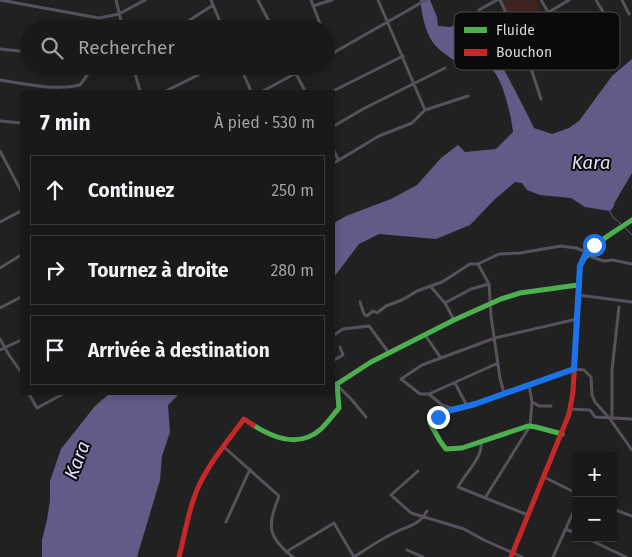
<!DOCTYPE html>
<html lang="fr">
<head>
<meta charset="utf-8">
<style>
	:root { --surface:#1a191a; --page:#232223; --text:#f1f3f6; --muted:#9fa0a2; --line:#383839 }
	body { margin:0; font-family:"Fira Sans",sans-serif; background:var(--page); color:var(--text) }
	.controls { position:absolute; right:15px; bottom:15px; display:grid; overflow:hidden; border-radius:0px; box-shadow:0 2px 8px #0003 }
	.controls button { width:45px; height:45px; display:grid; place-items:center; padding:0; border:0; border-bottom:1px solid var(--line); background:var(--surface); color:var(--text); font:25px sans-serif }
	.stop { position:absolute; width:15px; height:15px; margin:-11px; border:4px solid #1a73e8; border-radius:50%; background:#fff }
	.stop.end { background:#1a73e8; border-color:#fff; box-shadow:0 1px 5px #0008 }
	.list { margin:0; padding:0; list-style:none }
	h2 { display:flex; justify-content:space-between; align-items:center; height:65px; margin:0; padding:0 20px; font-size:21px }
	h2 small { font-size:16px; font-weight:400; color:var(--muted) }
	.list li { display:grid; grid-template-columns:32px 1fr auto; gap:15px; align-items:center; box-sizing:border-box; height:70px; margin:0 10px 10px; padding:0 10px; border:1px solid var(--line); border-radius:0px }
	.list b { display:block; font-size:19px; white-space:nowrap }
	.list em { font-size:16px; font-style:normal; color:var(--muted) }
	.icon { flex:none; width:28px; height:28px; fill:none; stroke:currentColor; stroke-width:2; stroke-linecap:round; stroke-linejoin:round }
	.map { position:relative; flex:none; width:632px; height:557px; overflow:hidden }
	.search { position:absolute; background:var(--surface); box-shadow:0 2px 8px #0003; left:20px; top:20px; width:315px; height:55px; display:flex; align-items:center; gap:12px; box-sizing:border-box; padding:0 18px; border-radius:28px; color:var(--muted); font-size:19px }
	.panel { position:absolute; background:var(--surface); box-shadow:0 2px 8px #0003; left:20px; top:90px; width:315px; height:305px; border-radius:0px }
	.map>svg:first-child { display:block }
	.green { fill:#3f231f }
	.water { fill:#605c87 }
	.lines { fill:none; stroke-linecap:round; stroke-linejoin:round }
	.stream { stroke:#605c87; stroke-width:1 }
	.street { stroke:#57515b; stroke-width:3 }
	.fast { stroke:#4caf50; stroke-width:5 }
	.jam { stroke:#c62828; stroke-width:5 }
	.route { stroke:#1a73e8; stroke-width:6 }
	.labels { text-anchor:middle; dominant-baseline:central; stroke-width:4; stroke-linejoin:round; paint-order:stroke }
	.water-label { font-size:19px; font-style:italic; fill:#dfdefd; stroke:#0b0a0b }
	.key { fill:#0b0a0b; stroke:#4a4849; stroke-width:1 }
	.key-label { font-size:14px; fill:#dcd9db }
</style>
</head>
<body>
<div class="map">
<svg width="632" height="557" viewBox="0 0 632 557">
	<rect width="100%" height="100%" fill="#222122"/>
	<path class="green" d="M502,0H536L556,39L529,53Z"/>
	<path class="water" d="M420,0H430L437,17L438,26L451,27L466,14L473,22L482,44L493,46C505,74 521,100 534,128L552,134L569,128L579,121L612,76L632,59V173L615,202L613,208L610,211L585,207L571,198L540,195L527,190L522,183L515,182L494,200L470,225L436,239L379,234L359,244L334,277V223L346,216L391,199L417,185L441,158L458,145L465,152L496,149L513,132C511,116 503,74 487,65C480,61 472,67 465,65C459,64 453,60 448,56C426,42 424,24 420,0Z
		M109,394H179L168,405L170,432L162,456L160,480L137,557H42V540L47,520L50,500V481L61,449L95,406Z"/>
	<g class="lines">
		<path class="stream" d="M609,210L613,217L621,224
			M624,227L632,235"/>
		<path class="street" d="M0,0L99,18L119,14L145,0
			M116,0L123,29
			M211,0L223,29
			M258,0L273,29
			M311,0L322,29
			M378,0L425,110
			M500,0L527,56L541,99
			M541,0L574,56
			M596,0L605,15
			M622,0L629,14
			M313,6L332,0
			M479,10L497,0
			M549,12L569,0
			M176,29L213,5
			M326,40L332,54
			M495,46L500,42L517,36
			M0,49L29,52
			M326,57L426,0
			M133,66L140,91
			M240,66L251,91
			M292,66L305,91
			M0,80C26,84 55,91 80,85L88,74L89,66
			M166,91L216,66
			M263,91L309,66
			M333,91L403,56
			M0,121L21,123
			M334,126L363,109L445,68
			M0,151L21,191
			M334,151L338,159
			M334,163L379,136L412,123L425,110L468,96
			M0,222L21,211
			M585,255L604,261L613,260L632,264
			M478,264L489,284L491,316L500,378L504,393
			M0,268L21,255
			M431,287L445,303L471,289L489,284
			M578,295L632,302
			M360,302L364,314L367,316L373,311L377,313L386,306L402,300L417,291L442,282L470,264H478L499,254L520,253L561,246L576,248L587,252
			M445,303L454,320
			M0,308L21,297
			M334,335L343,329L369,326L389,353
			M425,335L441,358
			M0,339L9,355L21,372
			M0,350L21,340
			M334,360L343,355L340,347
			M334,382L352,400L366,417
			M455,383L467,406L574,369L584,370L591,377L592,395L595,402L610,419L632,450
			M29,394L37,408L63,394
			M429,394L498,363
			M532,402L539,406H551
			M454,409L442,405L429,394H420L401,379L422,365L495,338L577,319
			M570,409L590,410L595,417L632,419
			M612,417V370L619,307
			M481,442C483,458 465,473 458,487L528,515
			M224,447L279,496C268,525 266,536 293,557
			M418,471L391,495L411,513L464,529L484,540L522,557
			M544,477L576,493
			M485,498L530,426L532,402L529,385
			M613,509L632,516
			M226,522L250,469
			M565,529L576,533
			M586,538L626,557
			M407,550L423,557
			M286,552L334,523L354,557C367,549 379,540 392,534C406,526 418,527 427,511
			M553,557L576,506"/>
		<path class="fast" d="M576,338L580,266C591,243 612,234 632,220
			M467,406L447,411L430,423L440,441L446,449L462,448L528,426L536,427L562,434
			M253,425C275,439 300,448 321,429C328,422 333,415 339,408L337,384L371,362L454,320L501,299L520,293L578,285"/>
		<path class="jam" d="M179,557C185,534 188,511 197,490C208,464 227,442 244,419L253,425
			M511,557L569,414L573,392L576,338"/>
	</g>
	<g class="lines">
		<path class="route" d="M438,417L448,411L475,404L574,369L580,266L585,255L594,245"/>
	</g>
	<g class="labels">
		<g class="water-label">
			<text x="591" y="162">Kara</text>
			<text transform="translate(77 460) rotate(-69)">Kara</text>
		</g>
	</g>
	<rect x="454" y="12" width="166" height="58" rx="8" class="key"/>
	<rect x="464" y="27" width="23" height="6" fill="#4caf50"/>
	<rect x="464" y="49" width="23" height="7" fill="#c62828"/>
	<g class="key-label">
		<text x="496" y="35">Fluide</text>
		<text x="496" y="57">Bouchon</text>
	</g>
</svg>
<div class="controls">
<button>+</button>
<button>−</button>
</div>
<div class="stop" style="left:594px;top:245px"></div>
<div class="stop end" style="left:438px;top:417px"></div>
<div class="search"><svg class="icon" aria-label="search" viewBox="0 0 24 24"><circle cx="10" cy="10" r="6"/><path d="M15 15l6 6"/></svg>Rechercher</div>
<section class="panel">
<h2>7 min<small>À pied · 530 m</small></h2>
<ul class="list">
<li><svg class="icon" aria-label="ahead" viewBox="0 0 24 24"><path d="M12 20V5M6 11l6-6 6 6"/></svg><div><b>Continuez</b></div><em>250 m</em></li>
<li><svg class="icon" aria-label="right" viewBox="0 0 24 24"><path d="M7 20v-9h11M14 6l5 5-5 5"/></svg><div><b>Tournez à droite</b></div><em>280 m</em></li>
<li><svg class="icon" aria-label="arrive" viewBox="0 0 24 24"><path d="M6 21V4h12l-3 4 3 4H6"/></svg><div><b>Arrivée à destination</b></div></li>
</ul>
</section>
</div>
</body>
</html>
